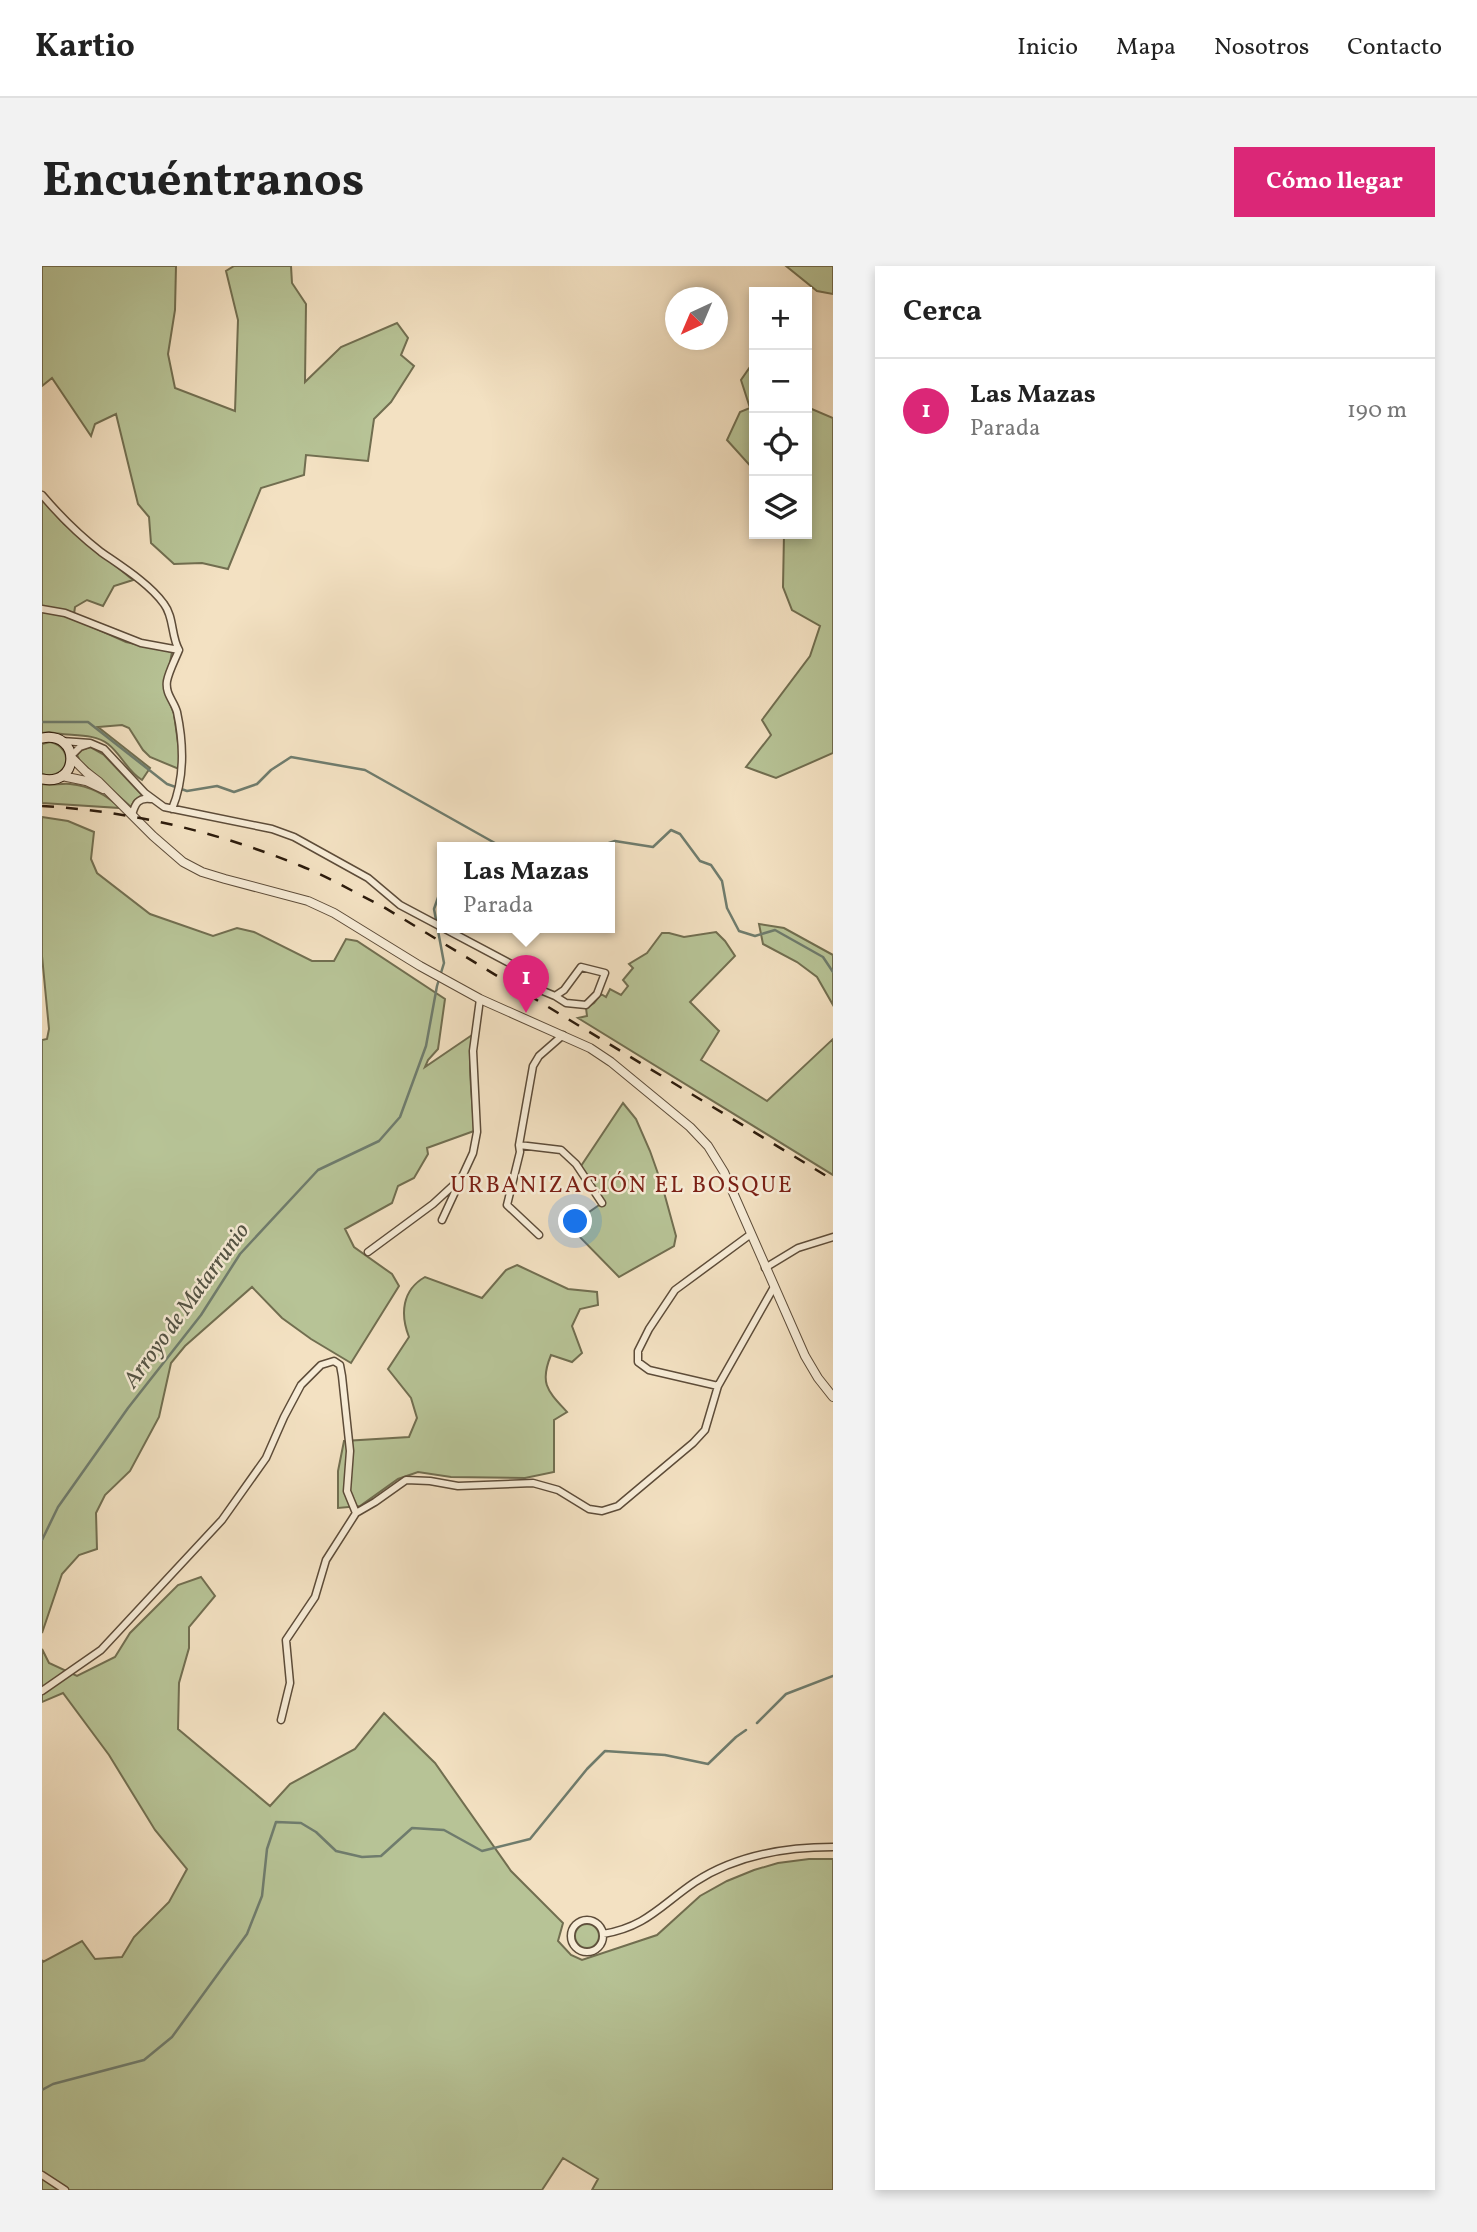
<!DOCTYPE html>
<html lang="es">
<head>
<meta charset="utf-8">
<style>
	:root { --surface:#fff; --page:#f2f2f2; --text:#222; --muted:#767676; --line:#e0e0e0; --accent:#db2777 }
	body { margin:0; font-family:Vollkorn,serif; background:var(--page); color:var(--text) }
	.controls { position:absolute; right:21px; top:21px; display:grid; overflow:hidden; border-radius:0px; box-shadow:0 4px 10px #0003 }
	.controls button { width:63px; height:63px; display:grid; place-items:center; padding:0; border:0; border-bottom:2px solid var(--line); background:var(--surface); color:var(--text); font:35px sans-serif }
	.compass { position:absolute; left:623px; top:21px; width:63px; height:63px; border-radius:50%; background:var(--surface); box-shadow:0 4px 10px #0003; rotate:224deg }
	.you { position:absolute; left:534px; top:956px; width:24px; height:24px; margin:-18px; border:5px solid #fff; border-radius:50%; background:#1a73e8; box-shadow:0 0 0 10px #1a73e833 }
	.badge { display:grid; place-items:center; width:46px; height:46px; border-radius:50%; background:var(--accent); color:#fff; font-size:23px; font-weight:700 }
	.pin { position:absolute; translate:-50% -58px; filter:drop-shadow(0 2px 4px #0008) }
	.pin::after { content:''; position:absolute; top:37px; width:24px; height:21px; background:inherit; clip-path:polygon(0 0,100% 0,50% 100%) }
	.popup { position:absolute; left:395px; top:576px; width:178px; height:91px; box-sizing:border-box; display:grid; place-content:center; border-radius:0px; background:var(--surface); filter:drop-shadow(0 2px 5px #0005); font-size:23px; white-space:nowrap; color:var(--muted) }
	.popup b { font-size:26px; color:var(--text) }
	.popup::after { content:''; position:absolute; left:50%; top:100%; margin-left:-14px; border:14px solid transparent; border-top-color:var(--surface) }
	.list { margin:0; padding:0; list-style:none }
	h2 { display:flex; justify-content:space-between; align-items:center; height:91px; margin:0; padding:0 28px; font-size:30px }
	h2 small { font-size:23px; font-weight:400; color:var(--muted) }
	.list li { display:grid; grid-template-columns:46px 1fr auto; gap:21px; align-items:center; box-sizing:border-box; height:105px; padding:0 28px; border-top:2px solid var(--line) }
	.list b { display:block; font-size:26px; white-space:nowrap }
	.list p { margin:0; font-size:23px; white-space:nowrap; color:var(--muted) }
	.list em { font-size:23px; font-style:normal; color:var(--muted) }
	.icon { flex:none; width:38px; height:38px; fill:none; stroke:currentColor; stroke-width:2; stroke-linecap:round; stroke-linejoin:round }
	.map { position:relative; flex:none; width:791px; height:1924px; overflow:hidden; border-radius:0px }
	header { display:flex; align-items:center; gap:42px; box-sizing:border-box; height:98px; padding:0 35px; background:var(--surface); border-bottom:2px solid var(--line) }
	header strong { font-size:33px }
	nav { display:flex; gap:38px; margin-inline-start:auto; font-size:24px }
	.intro { display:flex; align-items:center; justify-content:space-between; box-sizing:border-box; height:168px; padding:0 42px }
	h1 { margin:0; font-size:49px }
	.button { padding:18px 32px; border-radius:0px; background:var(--accent); color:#fff; font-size:24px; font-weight:700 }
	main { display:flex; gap:42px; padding:0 42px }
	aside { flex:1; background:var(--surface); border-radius:0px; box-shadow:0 4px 10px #0003 }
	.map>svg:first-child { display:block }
	.green { fill:#b7c396; stroke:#716e50; stroke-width:2 }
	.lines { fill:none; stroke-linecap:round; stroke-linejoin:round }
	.stream { stroke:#6f7c6d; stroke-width:2.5 }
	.minor-casing { stroke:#5d4c39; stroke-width:9 }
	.tertiary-casing { stroke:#5d4c39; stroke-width:10 }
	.secondary-casing { stroke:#2b1a0b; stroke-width:11 }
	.minor { stroke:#f7ecd7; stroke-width:6 }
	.tertiary { stroke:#f7ecd7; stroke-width:8 }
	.secondary { stroke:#f7ecd7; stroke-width:9 }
	.rail { stroke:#2b1a0b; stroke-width:2.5; stroke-dasharray:12 12; stroke-linecap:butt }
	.labels { text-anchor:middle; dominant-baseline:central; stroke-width:5; stroke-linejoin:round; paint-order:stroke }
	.neighbourhood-label { font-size:23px; letter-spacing:2px; fill:#7a1f14; stroke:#f7ecd7 }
	.water-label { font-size:23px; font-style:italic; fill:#535344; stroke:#f7ecd7 }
</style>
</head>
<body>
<header>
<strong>Kartio</strong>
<nav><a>Inicio</a><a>Mapa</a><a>Nosotros</a><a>Contacto</a></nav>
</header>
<div class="intro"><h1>Encuéntranos</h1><a class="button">Cómo llegar</a></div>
<main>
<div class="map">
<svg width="791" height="1924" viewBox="0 0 791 1924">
	<rect width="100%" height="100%" fill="#f3e1c2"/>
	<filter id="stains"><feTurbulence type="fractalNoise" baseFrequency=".00286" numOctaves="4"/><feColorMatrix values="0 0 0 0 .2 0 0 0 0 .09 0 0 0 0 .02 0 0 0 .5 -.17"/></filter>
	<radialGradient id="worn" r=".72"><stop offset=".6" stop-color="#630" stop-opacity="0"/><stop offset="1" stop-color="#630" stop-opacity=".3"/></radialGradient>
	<path class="green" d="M0,0H134L133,44L126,88L133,122L193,145L196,54L184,5L192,0H249L250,17L264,38L263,116L299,81L355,57L366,72L359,89L372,100L349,136L332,153L326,195L264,189L262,209L219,222L186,303L160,297L132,298L109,277L107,251L96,238L74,148L53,158L49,170L10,112L0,120Z
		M744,0H791V28L775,25Z
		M710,98L712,99V204L685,174L698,146L708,142L699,114Z
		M765,141L791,152V487L734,512L704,501L729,469L720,454L768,390L778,360L750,344L741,321L742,268H765Z
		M0,233L22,258L91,314L72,320L61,340L45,334L33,341L32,348L0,340Z
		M0,346L26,350L84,376L130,386L123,424L132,448L137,484V503L108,491L101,484L87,462L80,459L56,461L108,502L100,514C85,505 80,489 66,478C51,466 25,471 7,466L0,467Z
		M8,476C35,482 25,516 0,508V478Z
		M48,481L62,489L100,529L92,535L89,541L38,495L35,489L39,484Z
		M0,518C10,520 19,517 28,518C47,520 65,529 78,542L0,537Z
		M0,551L26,555L52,566L49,593L55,607L108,648L171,670L195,662L212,666L270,695H292L304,673L315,675L403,733L396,783L386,794L383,801L430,769C425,802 431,833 432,865L385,882L386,888L372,912L356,920L350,937L303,963L312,981L350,1008L357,1020L309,1097L269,1073L240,1052L210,1021L143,1080L129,1097L117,1151L88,1205L63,1229L54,1247L55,1283L37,1289L20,1308L0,1367V774L5,773L7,763L0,690Z
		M717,658L742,662L791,689V739L775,711L755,696L721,678Z
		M674,666L683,675L693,690L648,736L677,765L659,794L725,835L791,773V909L536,752L545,750L544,742L552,737L559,728L564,731L568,723L579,729L586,720L581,714L591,702L587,698L605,687L620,667H627L642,671Z
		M581,837L594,853L608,885L620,919L634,970L632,980L577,1011L527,960L560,937L537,903Z
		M475,999L526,1023L555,1026L556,1039L538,1043L530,1060L540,1087L530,1096L509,1089C497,1118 506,1125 525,1146L512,1154V1206L483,1212L409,1211L376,1206L356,1213L318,1240L296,1242V1205L302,1175L367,1171L375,1152L369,1132L346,1103L367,1071C358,1048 360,1024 383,1011L440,1032L464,1004Z
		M159,1311L173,1330L147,1361V1382L137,1417L136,1463L228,1540L248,1518L313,1483L342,1447L393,1497L469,1605L521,1657L516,1675L529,1689L540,1694L615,1669L658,1630L685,1615L712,1604L736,1597L767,1593H791V1924H550L556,1913L521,1892L500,1924H0V1694L1,1696L40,1675L53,1693L80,1691L92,1671L127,1636L145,1603L113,1564L67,1489L21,1427L0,1436V1383L7,1397L35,1410L73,1391L88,1367L136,1319Z
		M533 1670a12 12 0 1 1 24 0a12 12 0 1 1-24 0Z"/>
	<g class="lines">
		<path class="stream" d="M0,456H46L125,518L145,525L175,520L192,526L215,518L229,504L249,491L323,504L460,581
			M555,581L573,575L611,581L629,564L638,568L658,595L669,599L680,615L685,642L697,665L713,670L733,664L781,691L791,706
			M0,1274L16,1241L86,1142L159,1049L198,988L276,904L337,875L358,851L384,780L395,720L402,697L392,643L400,620
			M715,1457L744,1428L791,1410
			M0,1824L11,1818L102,1794L130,1771L205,1668L220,1630L225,1583L234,1556L259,1557L274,1566L294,1585L320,1591L339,1590L370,1562L402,1564L440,1585L488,1573L545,1503L563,1485L623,1489L666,1498L694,1471L704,1464"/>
		<g class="minor-casing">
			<path id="minor" d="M0,229C18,250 37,269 59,286C79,300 108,318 122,338C132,351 129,370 137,384
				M0,343L23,347L99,377L137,384
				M20,475L48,477L62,483L103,527L122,541L230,563L252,571L326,612L358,639L486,707L501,725L513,730L522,724L539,701L563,707L555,728L544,739L524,737L513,730
				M30,489L38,481L47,478
				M130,543C143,512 142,479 135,446C132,435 123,428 125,415C127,405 133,394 137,384
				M90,549C93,538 96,531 109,533
				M477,879L519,884L534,898L560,937
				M400,954L431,887L435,866L431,785L438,733
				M497,969L465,939L478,886L477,879L491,800L497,790L521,769
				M326,986L391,938L416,915
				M723,1002L756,982L791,971
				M676,1120L607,1104L596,1096V1085L607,1063L633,1024L709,968
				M0,1425L59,1384L180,1254L224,1192L242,1151L259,1119L279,1099L292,1095L298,1099L300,1110L308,1185L305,1225L314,1247
				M239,1454L248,1417L244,1374L273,1331L284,1294L314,1247L333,1236L364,1214L388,1215L416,1220L491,1217L516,1224L547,1243L560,1245L576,1240L651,1177L663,1164L676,1120L732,1021
				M529 1670a16 16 0 1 1 32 0a16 16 0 1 1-32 0Z
				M561,1668C604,1661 619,1639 653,1616C694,1589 742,1581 791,1581
				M0,1909L23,1924"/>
		</g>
		<g class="tertiary-casing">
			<path id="tertiary" d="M30,492L44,506L57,516L111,570L141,596L160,606L183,613L266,635L292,647L378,700L438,733L548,782L569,796L648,861L666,880L682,906L763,1090L776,1112L791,1131
				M20,510L44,515L61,523"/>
		</g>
		<g class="secondary-casing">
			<path id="secondary" d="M0,472C39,465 38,521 0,513"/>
		</g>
		<use href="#minor" class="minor"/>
		<use href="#tertiary" class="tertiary"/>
		<use href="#secondary" class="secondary"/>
		<path class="rail" d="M0,540C89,545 176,566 259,600C287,611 313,627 340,640L791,914"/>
	</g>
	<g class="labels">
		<g class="neighbourhood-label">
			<text x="580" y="920">URBANIZACIÓN EL BOSQUE</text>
		</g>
		<g class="water-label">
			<text transform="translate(145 1040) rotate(-54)">Arroyo de Matarrunio</text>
		</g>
	</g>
	<rect width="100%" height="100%" filter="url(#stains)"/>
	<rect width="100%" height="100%" fill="url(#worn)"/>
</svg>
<div class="controls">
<button>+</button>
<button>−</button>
<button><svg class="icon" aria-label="locate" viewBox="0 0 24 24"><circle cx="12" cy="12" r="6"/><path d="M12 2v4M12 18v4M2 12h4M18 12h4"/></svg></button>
<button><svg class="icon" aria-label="layers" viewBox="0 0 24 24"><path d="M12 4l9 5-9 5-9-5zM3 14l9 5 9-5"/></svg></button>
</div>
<svg class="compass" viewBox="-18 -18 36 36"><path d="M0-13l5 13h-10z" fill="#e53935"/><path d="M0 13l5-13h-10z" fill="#767676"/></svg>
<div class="you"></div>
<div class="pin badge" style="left:484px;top:747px">1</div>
<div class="popup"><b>Las Mazas</b>Parada</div>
</div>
<aside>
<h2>Cerca<small></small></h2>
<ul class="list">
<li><span class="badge">1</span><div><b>Las Mazas</b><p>Parada</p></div><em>190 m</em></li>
</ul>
</aside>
</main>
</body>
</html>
